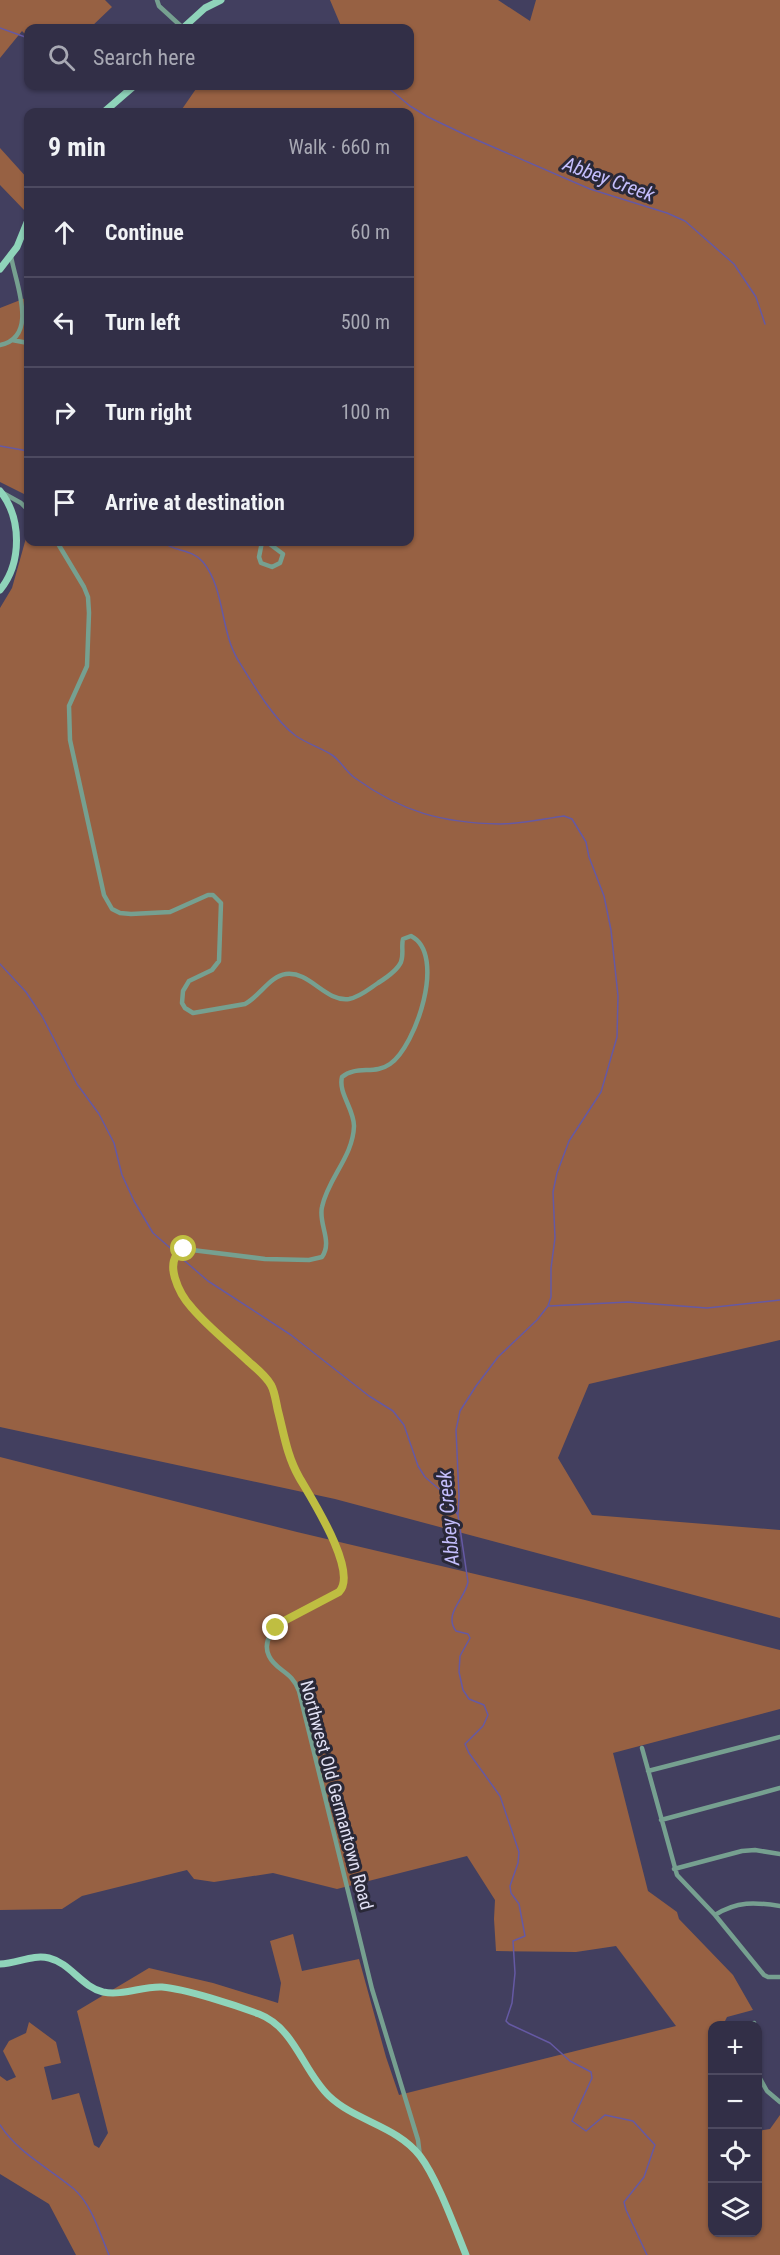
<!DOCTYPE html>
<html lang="en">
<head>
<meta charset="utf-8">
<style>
	:root { --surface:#322f47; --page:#3d3b52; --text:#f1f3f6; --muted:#a8a9b4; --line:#4d4a60 }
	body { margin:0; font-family:"Roboto Condensed",sans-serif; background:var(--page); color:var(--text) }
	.controls { position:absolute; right:18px; bottom:18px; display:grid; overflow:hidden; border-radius:12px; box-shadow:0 2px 4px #0004 }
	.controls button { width:54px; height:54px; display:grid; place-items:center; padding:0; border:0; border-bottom:2px solid var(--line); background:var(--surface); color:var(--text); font:30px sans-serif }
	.stop { position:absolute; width:18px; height:18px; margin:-14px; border:4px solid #bfbe41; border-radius:50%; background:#fff }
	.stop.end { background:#bfbe41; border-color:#fff; box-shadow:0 2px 6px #0008 }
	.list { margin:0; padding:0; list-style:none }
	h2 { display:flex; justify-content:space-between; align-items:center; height:78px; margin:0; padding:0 24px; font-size:26px }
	h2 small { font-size:20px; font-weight:400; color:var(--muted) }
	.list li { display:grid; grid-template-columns:39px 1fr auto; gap:18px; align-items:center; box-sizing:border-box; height:90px; padding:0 24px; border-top:2px solid var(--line) }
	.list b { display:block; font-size:22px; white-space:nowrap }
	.list em { font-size:20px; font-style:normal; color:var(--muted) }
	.icon { flex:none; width:33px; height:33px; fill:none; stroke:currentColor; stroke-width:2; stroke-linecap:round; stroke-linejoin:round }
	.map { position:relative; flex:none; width:780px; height:2255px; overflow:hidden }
	.search { position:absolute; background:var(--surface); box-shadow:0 2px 4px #0004; left:24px; top:24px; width:390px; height:66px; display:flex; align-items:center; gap:15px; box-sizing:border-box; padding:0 21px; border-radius:12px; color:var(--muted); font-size:22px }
	.panel { position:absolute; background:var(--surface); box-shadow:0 2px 4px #0004; left:24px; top:108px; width:390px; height:438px; border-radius:12px }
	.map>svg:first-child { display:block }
	.green { fill:#976143 }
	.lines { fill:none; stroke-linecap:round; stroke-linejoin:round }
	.stream { stroke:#6559a4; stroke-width:1.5 }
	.street { stroke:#76a090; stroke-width:4.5 }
	.secondary { stroke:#8fd4ba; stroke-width:7 }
	.route { stroke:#bfbe41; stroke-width:8 }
	.labels { text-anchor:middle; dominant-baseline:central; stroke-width:6; stroke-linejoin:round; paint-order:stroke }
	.street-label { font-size:18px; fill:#e1e0f4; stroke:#292837 }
	.water-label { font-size:20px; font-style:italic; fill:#c4befc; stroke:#292837 }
</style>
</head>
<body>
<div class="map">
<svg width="780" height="2255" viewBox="0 0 780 2255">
	<rect width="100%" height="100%" fill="#423f5f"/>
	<path class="green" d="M0,0H105L112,7L90,28H28V37L22,31L0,58Z
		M330,0H498L530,21L536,0H780V1340L589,1384L558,1458L592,1515L780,1530V1618L335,1499L0,1427V608L12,588L28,531V542H410V112H180L198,86H410V28H335L341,26Z
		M0,148L28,179V202L26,212L0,185Z
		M28,297V516L26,495L0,482V308Z
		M0,1457L297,1532L585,1600L780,1650V1709L613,1753L648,1891L677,1912L679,1919L733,1975L753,2010L727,2017L723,2025L712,2026V2232H758V2131L770,2129L780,2115V2255H76L49,2204L0,2174V2076L7,2081L16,2077L3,2051L9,2041L26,2033L29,2022L56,2042L61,2063L44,2067L52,2100L79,2093L94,2145L99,2148L108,2133L77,2011L149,1968L213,1983L278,2003L281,1983L270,1941L293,1934L302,1971L359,1959L386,2057L399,2095L676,2026L616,1946L576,1952L496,1951L494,1919L495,1900L467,1856L337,1889L273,1873L214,1882L194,1879L187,1870L82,1896L62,1909L0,1910Z"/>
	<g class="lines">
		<path class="stream" d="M0,28L28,38
			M386,86L410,106L428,117L470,137L590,189L667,213L685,221L734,264L756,297L765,324
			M0,446L28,451
			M163,542C174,552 193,549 203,562C225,589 220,630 238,660C252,683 274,720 296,736C308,744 321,748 332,755C341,761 346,772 355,778C402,812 442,823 500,824C521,824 543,819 564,816L572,819L586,842L589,857L604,896L611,930L618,996L617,1037L601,1092L569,1141L557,1173L553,1192L555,1238L551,1268V1297L548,1306L537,1320L498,1357L476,1386L460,1411L456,1430L459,1496L458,1515L468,1582C465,1599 443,1614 456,1631L468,1634L470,1638L460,1656L459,1672L463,1690L469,1699L484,1705L488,1715L483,1726L465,1744L469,1753L500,1796L519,1852L518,1863L510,1886L511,1893L519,1904L525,1936L513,1941L515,1973L512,2003L506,2021L509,2024L550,2043L570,2061L591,2072L592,2078L572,2121L586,2131L605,2115L633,2121L655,2145L644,2177L624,2202L626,2210L647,2255
			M0,964L26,992L42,1016L77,1084L99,1114L114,1143L122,1175L134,1201L153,1233L176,1253
			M179,1256L208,1281L291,1335L369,1396L393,1411L404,1425L418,1466L425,1477L440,1490L458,1515
			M549,1306L628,1302L707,1308L780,1300
			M0,2125C18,2153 49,2168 74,2189C92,2205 100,2234 109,2255"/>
		<path class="street" d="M157,0L159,6L183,28
			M12,340L28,343
			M0,345C40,337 15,282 11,256
			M3,493L21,503L28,510
			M57,542L84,587L88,597L89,613L87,666L69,706L70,740L104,895L112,909L120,913L131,914L170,912L208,895H213L221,903L219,961L212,970L189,981L183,991L182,1003L185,1008L193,1013L245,1004C259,997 270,976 286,974C310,971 325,1002 349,999C360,997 369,989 378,983C386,978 397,971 401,962C404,954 401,946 403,939L411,936C447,954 416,1046 390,1064C375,1075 356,1065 342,1077C338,1093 354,1109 354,1126C353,1157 328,1178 322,1207C318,1224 333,1241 322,1257L309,1260L265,1259L184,1249L178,1252C148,1294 255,1355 272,1385C276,1393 277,1404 279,1412C284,1434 288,1457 299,1477C311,1498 359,1572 339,1592C320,1603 254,1624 269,1656C276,1671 292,1671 299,1691L372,1989L418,2140L420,2156
			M262,542L259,557L261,563L272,567L280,563L283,554L267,542
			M642,1748L677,1875L715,1915L764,1975L768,1977H780
			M648,1771L780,1737
			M661,1820L780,1788
			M674,1869L742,1851L755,1850L780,1854
			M715,1915C737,1901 755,1902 780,1906
			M753,2026L754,2023
			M758,2075L767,2091L780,2102"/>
		<path class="secondary" d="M183,28L205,8L221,0
			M104,112L134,86
			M0,269L17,247L28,220
			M0,491C22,518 22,563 0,590
			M0,1964C17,1964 32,1954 49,1958C70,1963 82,1987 103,1992C123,1996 142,1986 162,1987C186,1989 235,2005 259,2014C295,2028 303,2071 329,2096C355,2121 397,2126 420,2156C437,2178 455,2228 466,2255"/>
	</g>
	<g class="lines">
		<path class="route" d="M184,1249C161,1260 180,1295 192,1308C209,1328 230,1344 249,1362C257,1369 266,1376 271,1385C275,1392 276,1403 278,1411C284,1434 287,1456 299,1477C311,1498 359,1572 339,1592L282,1622L276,1628"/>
	</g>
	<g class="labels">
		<g class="street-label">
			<text transform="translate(337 1795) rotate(75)">Northwest Old Germantown Road</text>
		</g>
		<g class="water-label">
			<text transform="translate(609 179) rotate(20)">Abbey Creek</text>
			<text transform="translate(448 1518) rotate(-95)">Abbey Creek</text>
		</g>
	</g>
</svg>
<div class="controls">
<button>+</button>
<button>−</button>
<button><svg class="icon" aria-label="locate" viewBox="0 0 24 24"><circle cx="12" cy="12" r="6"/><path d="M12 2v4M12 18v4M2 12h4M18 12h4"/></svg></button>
<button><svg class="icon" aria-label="layers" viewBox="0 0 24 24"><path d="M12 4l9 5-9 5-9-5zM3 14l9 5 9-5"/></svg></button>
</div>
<div class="stop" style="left:184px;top:1249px"></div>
<div class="stop end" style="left:276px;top:1628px"></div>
<div class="search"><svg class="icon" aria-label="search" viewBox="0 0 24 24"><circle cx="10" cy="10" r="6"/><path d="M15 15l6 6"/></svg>Search here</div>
<section class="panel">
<h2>9 min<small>Walk · 660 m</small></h2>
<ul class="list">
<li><svg class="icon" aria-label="ahead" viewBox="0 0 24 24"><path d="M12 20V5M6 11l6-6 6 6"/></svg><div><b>Continue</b></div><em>60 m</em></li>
<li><svg class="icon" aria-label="left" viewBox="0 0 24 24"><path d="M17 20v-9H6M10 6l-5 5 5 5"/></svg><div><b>Turn left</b></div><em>500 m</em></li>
<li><svg class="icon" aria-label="right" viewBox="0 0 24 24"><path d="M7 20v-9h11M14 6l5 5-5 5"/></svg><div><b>Turn right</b></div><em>100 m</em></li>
<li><svg class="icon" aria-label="arrive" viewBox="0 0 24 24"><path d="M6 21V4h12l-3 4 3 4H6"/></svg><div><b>Arrive at destination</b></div></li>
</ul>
</section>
</div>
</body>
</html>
